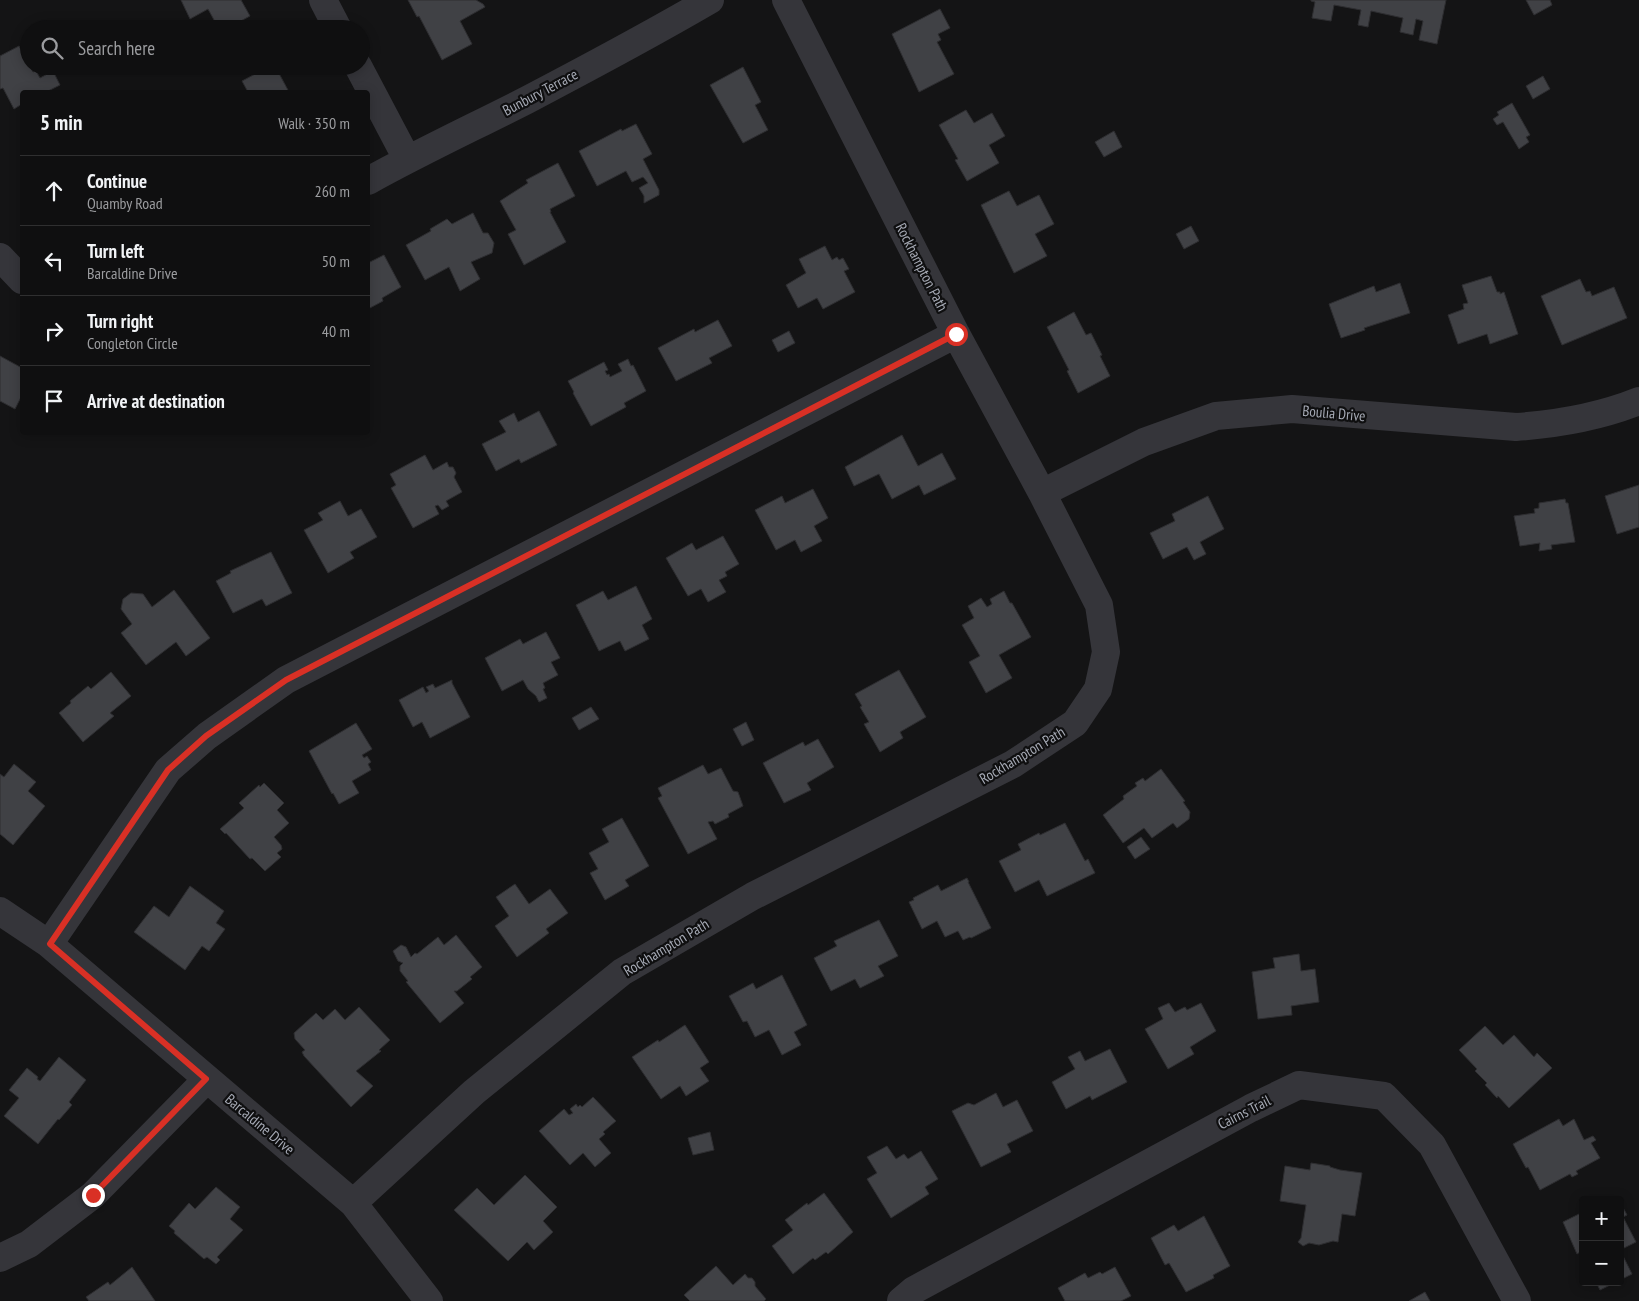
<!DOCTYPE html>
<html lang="en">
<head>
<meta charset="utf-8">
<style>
	:root { --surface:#0f0f10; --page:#181819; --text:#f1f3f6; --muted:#9b9c9f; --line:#2f2f30 }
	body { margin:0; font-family:"PT Sans Narrow",sans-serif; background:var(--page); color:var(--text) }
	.controls { position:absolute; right:15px; bottom:15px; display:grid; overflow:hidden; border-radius:5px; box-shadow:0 2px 12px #0003 }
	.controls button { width:45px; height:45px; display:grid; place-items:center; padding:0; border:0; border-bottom:1px solid var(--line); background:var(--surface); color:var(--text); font:25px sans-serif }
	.stop { position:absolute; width:15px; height:15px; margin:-11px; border:4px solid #d93025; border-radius:50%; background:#fff }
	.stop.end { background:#d93025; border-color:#fff; box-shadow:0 1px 5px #0008 }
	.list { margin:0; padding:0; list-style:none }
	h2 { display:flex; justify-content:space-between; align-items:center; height:65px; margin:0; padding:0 20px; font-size:21px }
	h2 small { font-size:16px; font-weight:400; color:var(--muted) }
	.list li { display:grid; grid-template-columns:32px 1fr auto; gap:15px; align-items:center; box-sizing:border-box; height:70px; padding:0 20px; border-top:1px solid var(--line) }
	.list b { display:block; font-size:19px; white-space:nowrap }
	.list p { margin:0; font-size:16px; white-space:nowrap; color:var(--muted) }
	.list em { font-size:16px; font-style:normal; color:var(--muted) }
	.icon { flex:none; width:28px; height:28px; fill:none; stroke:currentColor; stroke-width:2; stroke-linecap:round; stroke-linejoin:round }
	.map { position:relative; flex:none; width:1639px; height:1301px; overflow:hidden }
	.search { position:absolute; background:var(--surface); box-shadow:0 2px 12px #0003; left:20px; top:20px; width:350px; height:55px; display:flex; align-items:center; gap:12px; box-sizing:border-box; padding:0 18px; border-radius:28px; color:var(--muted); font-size:19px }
	.panel { position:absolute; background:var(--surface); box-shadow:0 2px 12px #0003; left:20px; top:90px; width:350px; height:345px; border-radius:5px }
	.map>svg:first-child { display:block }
	.building { fill:#404145; stroke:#2e2e31 }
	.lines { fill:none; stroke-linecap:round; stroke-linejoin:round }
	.street { stroke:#35353a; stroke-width:28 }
	.route { stroke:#d93025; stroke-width:6 }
	.labels { text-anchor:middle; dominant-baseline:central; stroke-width:4.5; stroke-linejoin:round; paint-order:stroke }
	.street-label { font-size:15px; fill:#a6aab5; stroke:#0f0f10 }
</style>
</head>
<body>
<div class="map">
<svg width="1639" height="1301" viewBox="0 0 1639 1301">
	<rect width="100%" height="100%" fill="#141415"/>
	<path class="building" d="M181,0H241L250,16L226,29H219L208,9L190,19Z
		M408,0H476L483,4L485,7L460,21L472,44L442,60L419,16L417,17Z
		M1311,0H1446L1437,44L1419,40L1423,21L1416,19L1413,35L1400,32L1403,18L1371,11L1368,27L1358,25L1361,10L1334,5L1331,21L1312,18L1315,2L1311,1Z
		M1526,0H1550L1552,5L1534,15Z
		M940,9L950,28L938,34L941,40L937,42L954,74L919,92L892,34Z
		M19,46L33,72L36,71L40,78L53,71L60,85L46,92H22V104L14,109L3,88L0,89V56Z
		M264,66H275L289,92H292H248L242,81L259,72Z
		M743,67L761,102L755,105L768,130L743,143L710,85Z
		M1543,76L1550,89L1533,99L1526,86Z
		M1512,103L1530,135L1526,137L1529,142L1519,149L1503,122L1497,125L1493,119L1499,115L1497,112Z
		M966,110L974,123L992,113L1005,136L989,145L999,163L967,181L955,160L958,159L939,125Z
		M636,124L652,154L643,159L659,190V195L644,203V196L639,188L648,183L643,177L632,182L626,171L597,186L579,151L621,129L622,131Z
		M1114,131L1122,147L1104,157L1095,142Z
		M558,163L575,196L550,209L551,212H550L566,242L524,265L508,234L516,230L500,201L528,183L526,180Z
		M1009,191L1017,206L1039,195L1054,224L1035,234L1047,256L1014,273L981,205Z
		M473,213L483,233H488L494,243L492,253L471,262L480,279L460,291L449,267L425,280L406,245L431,231L430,229L447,219L452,224Z
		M1191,226L1199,241L1184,249L1176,234Z
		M825,246L832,260L837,257L839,260L843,258L849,269L844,271L855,292L823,309L817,298L798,308L786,285L806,273L799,259Z
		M384,255L401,287L382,298L383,301L368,309V263Z
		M1491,276L1497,292H1500V294L1504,292L1518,334L1490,344L1487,334L1458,344L1448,315L1464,309L1463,304L1468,303L1462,285Z
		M1580,279L1586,292L1590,291L1592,296L1614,287L1627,318L1562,345L1541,296Z
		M1400,283L1410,313L1364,328L1365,330L1341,338L1329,304L1374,286L1376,292Z
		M1074,312L1086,335L1091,333L1102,355L1100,356L1110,376L1078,393L1067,371L1069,370L1047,327Z
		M718,320L732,346L709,358L712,363L676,381L658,348L694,329L695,332Z
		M789,331L795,343L778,352L772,340Z
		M0,356L22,368V395L15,409L0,401Z
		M628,359L631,366L633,365L646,391L624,403L626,407L591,426L573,393L574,392L568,381L604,362L608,370L605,371L607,375L609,374L610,377L622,371L618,364Z
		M539,411L557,445L521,463L519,459L496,471L482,444L506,432L499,421L514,413L518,422Z
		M902,435L918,466L942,453L956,479L924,495L919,485L892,499L879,474L854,486L845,467Z
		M425,455L433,470L447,462L449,467H453L456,473L454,477L462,492L446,501L449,506L442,510L438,505L435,506L439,514L413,528L391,488L396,485L390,474Z
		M1639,485V527L1617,534L1605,496Z
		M813,489L828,518L814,526L822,541L801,552L795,540L776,550L755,510L782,496L785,503Z
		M1208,496L1224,529L1200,542L1206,554L1194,560L1187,547L1163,559L1150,533L1175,521L1172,514Z
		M1565,499L1566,503H1568L1575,542L1551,545L1552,549L1539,551L1540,543L1520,546L1514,516L1535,513L1534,509L1539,508V503Z
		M340,501L348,516L361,509L377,537L350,552L354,558L328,573L304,530L323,520L318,513Z
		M723,536L739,564L725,572L727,576L719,580L726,592L708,602L701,589L688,596L666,558L692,543L696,550Z
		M271,552L292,593L266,606L262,599L233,613L216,581L231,573L230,571Z
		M636,586L652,619L642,625L649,639L625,651L620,641L599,651L576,605L603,591L608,600Z
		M174,590L210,638L186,656L176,642L146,665L121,633L132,624L121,609L123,599L131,593L143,594L152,607Z
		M1004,591L1010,603H1012L1031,637L999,655L1012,678L986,693L969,662L980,656L962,625L974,618L968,606L981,598L987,607L992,604L990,599Z
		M546,632L560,658L551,662L558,675L543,683L545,688L543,689L547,698L539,702L536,696L528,689L523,680L502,691L485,658L520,639L523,644Z
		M899,670L926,717L900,732L903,738L880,752L864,724L869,722L860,707L862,706L855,694Z
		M111,672L131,696L110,713L114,716L83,742L59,713L71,703L70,701L88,686L91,689Z
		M452,680V683L470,717L430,738L422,722L413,727L399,700L423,687L426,693L429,691L426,687L433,684L435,688Z
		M591,707L599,719L579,730L572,718Z
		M746,722L754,740L742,746L733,729Z
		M356,723L372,749L362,755L364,758L367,756L371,762L368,764L371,770L352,781L359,793L339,804L333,793L332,794L309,751Z
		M818,739L834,767L807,783L811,790L784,803L763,763L803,742L805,746Z
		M14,764L36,782L28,791L45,806L13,845L0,834V774L4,777Z
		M703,765L708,774L721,768L733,791L738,792L743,806L728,814L729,817L715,824L713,821L708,822L717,839L688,854L658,798L662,796L658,788Z
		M1161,769L1185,801L1183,802L1190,812L1189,819L1177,828L1173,823L1152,838L1144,828L1123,843L1103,815L1124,799L1123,796L1137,786L1135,783L1143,778L1145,781Z
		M264,783L284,803L277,810L289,823L274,837L281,845L282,849L277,853L281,857L265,871L252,858L250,859L226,833L225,834L220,829L244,808L239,803L259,785L260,787Z
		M622,818L649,866L625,880L629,886L605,900L590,873L598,869L589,853L609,842L602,829Z
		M1065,823L1085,861L1088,859L1095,873L1047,896L1039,880L1015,892L999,861L1021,850L1018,844L1039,833L1040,835Z
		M1141,837L1150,849L1135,859L1127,847Z
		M967,878L969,882H968L991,928L971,938L970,937L963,940L958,931L945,937L937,921L922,929L909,902L914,900L913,898L938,885L941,891Z
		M515,884L529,904L550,889L568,913L546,929L549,933L517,957L495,926L509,916L496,897Z
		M190,886L224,911L216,923L225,929L209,951L202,946L185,970L134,932L154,906L169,917Z
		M879,920L898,956L878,966L884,976L860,988L855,979L831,991L814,958L837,946L834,941Z
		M456,935L482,967L470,977L472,979L457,991H454L464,1003L440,1023L406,982L408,981L400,971V966L403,963L398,961L393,951L401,945L406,947L411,957L415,953L417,954L438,937L444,945Z
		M1299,954L1301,971L1315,969L1319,1002L1291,1006L1292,1015L1258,1019L1252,972L1275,968L1273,958Z
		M782,975L807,1025L794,1032L801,1045L782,1055L769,1030L755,1037L747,1021L743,1022L729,996L753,983L756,989Z
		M1169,1003L1175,1012L1185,1007L1187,1010L1201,1003L1216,1031L1190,1047L1194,1054L1168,1069L1145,1029L1163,1019L1158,1008Z
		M359,1007L390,1040L379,1050L381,1051L356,1071L373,1086L351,1107L304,1056L302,1052L305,1050L295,1039L294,1033L316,1013L323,1020L335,1009L345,1020Z
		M685,1025L709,1062L700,1068L709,1081L686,1096L680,1086L661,1099L632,1057L658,1040L659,1042Z
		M1485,1026L1503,1045L1514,1035L1534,1057L1537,1053L1552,1068L1509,1108L1498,1096L1497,1098L1485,1085L1487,1083L1475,1071L1477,1069L1459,1050Z
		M1110,1049L1127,1082L1092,1100L1090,1096L1066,1109L1052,1082L1075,1069L1068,1057L1080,1051L1085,1061Z
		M59,1057L86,1080L69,1102L72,1105L59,1120L58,1119L38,1144L4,1116L19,1098L9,1090L27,1068L38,1077L37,1079L40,1081Z
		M996,1093L1003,1107L1017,1100L1033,1131L1007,1144L1011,1152L981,1167L952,1111L968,1103L974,1105Z
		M593,1097L616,1121L603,1132L605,1134L599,1139L611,1153L595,1167L583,1153L570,1165L539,1131L564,1109L569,1115L573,1113L570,1109L576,1104L578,1107L580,1105L582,1107Z
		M1559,1119L1563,1126L1574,1119L1584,1140L1593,1136L1596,1140L1591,1143L1600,1158L1576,1171L1578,1174L1572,1177L1570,1174L1540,1190L1528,1167L1526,1168L1513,1144Z
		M710,1132L714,1150L693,1155L688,1138Z
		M887,1146L896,1159L904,1154L908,1159L921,1151L938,1179L925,1187L929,1194L891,1218L867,1179L877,1173L867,1157Z
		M1311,1163L1330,1166V1167L1340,1170L1362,1173L1355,1216L1342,1214L1338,1242L1333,1241L1319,1245L1309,1243L1303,1246L1298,1242L1301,1238L1306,1205L1280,1201L1285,1166L1310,1170Z
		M525,1175L557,1207L543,1221L553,1232L534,1250L527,1242L508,1261L454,1210L477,1188L494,1205Z
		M216,1187L240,1207L230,1219L243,1230L217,1257L220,1260L216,1264L207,1257L204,1259L174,1233L175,1231L169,1226L189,1203L195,1209Z
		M824,1193L853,1232L828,1254L826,1252L815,1260L813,1258L793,1274L772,1246L793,1230L785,1220L807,1203L808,1205Z
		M1620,1202L1627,1215L1623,1217L1636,1242L1620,1250Z
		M1583,1212V1259L1580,1252L1577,1254L1563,1222Z
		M1204,1216L1230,1266L1213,1275L1214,1278L1186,1292L1169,1263L1165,1265L1151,1238L1174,1225L1178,1231Z
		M1620,1250L1632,1274L1620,1280Z
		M716,1266L733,1285L745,1274L748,1278H752L755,1282V1286L766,1299L764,1301H690L684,1295Z
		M132,1267L155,1301H89L86,1297L108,1282L110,1285Z
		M1115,1267L1131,1296L1121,1301H1065L1058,1288L1085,1273L1088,1278L1100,1272L1102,1274Z
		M1596,1282H1616L1600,1290Z
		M1425,1292L1430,1301H1409Z"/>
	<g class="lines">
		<path class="street" d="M323,0L338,29
			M358,66L407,159
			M368,181C420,152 474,127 527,100C588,68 650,35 710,0
			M0,257L22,280
			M1042,493L1144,442L1216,416L1292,409L1516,427C1559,424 1599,417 1639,401
			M0,911L49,944L353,1203L429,1301
			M49,944L168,770L207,736L286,680L956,334
			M353,1203L474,1092L622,972L753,896L1013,764L1075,723L1098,689L1106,652L1099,605L1042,493L956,334L786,0
			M0,1258L29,1244L93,1195L207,1079
			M901,1301L914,1290L1251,1108L1299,1085L1384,1096L1432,1145L1517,1301"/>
	</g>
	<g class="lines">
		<path class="route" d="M93,1195L206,1079L50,944L168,770L206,736L286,680L956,334"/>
	</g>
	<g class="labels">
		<g class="street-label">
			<text transform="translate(540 92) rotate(-28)">Bunbury Terrace</text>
			<text transform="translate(922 267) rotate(63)">Rockhampton Path</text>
			<text transform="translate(1334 413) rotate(5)">Boulia Drive</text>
			<text transform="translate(1022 755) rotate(-31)">Rockhampton Path</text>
			<text transform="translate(666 947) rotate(-31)">Rockhampton Path</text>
			<text transform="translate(1244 1112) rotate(-27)">Cairns Trail</text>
			<text transform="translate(260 1124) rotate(40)">Barcaldine Drive</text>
		</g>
	</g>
</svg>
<div class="controls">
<button>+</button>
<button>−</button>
</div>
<div class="stop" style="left:956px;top:334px"></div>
<div class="stop end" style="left:93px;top:1195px"></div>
<div class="search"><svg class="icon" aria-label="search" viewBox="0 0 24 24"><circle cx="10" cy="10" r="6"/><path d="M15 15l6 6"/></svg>Search here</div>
<section class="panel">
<h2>5 min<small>Walk · 350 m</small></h2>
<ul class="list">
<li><svg class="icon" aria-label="ahead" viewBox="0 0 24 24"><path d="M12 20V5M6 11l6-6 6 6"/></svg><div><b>Continue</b><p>Quamby Road</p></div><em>260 m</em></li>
<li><svg class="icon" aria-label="left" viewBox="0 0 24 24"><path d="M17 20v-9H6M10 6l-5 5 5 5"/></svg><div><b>Turn left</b><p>Barcaldine Drive</p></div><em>50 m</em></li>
<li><svg class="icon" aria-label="right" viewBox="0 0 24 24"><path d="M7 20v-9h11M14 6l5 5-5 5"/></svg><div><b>Turn right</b><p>Congleton Circle</p></div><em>40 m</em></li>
<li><svg class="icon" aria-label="arrive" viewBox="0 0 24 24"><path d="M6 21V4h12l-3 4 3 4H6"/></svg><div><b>Arrive at destination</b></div></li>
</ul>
</section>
</div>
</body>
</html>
